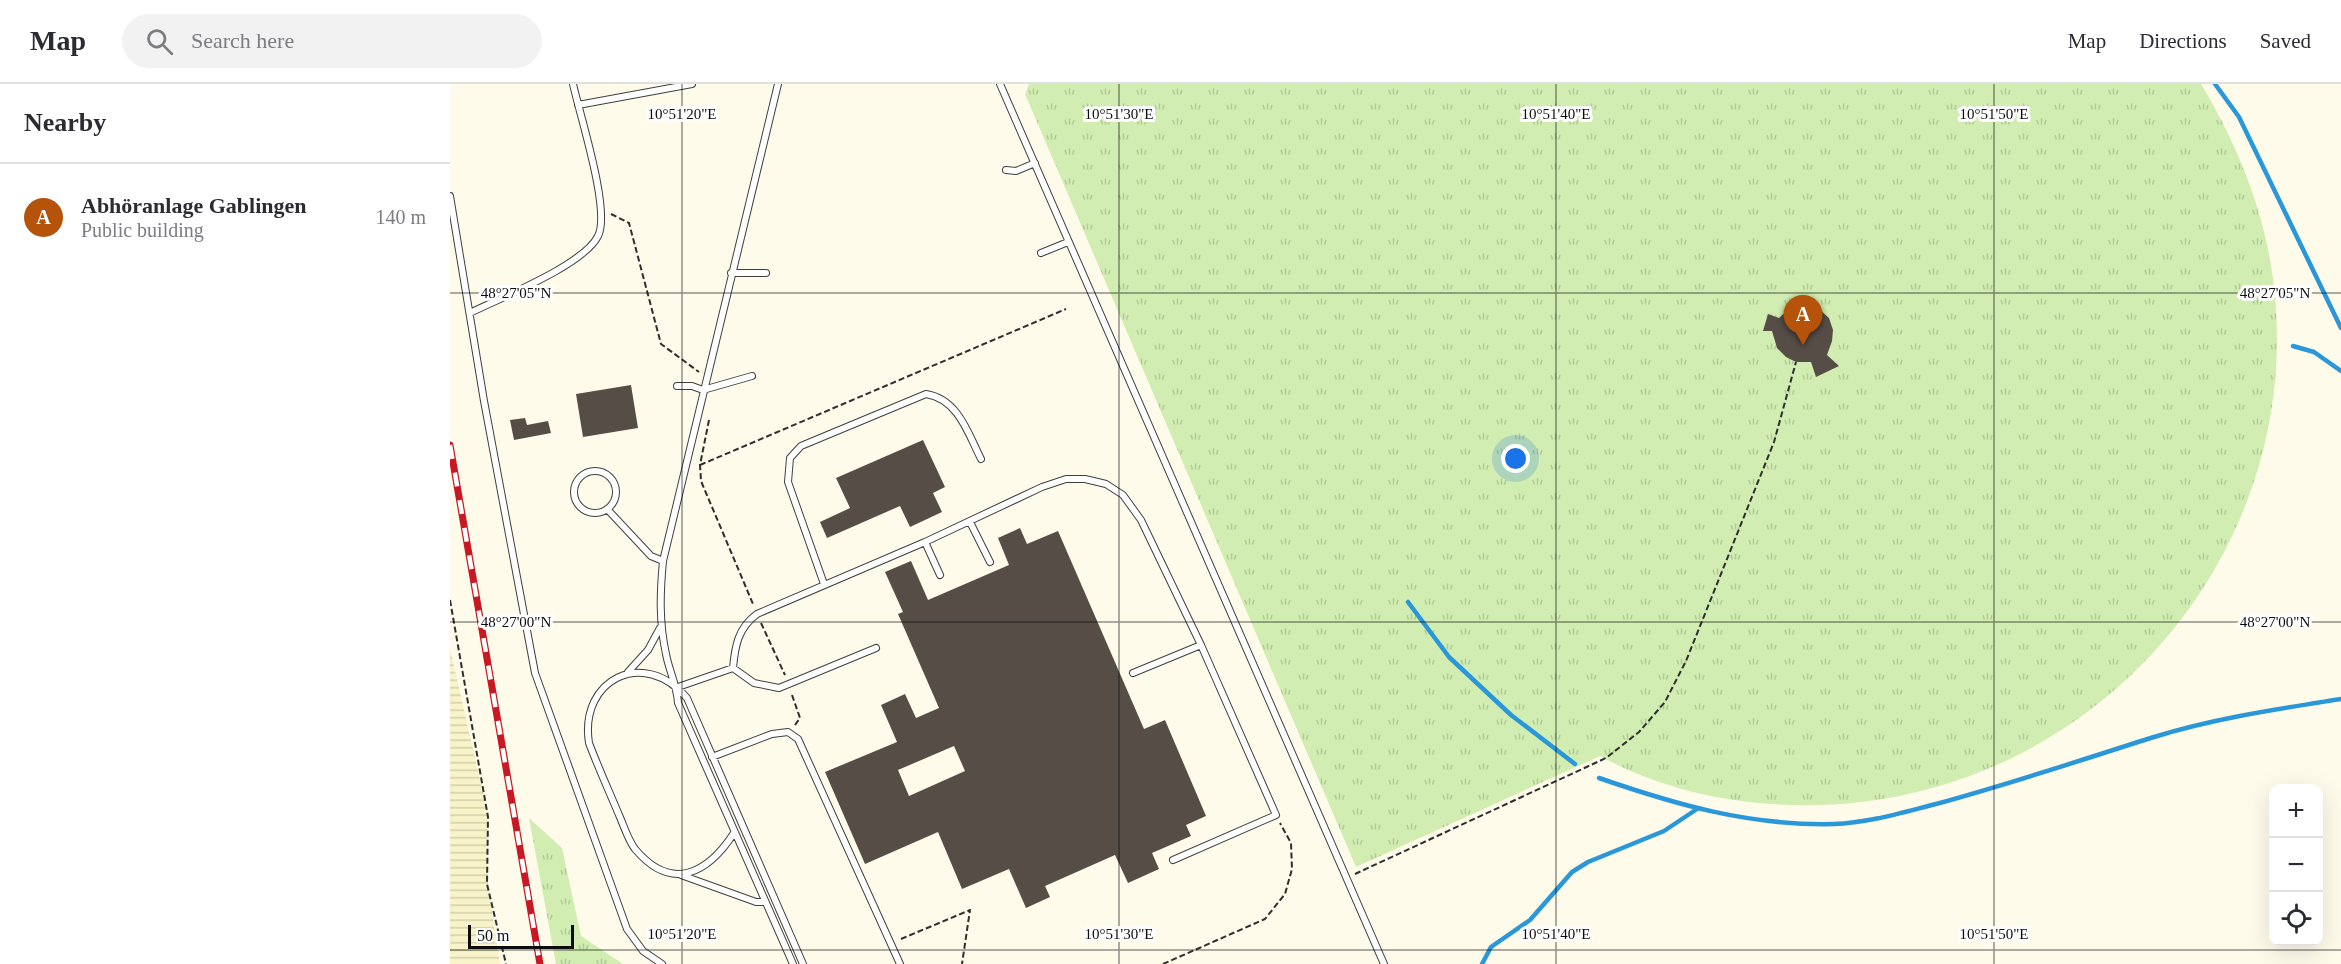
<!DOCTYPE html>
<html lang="en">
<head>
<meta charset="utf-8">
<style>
	:root { --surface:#fff; --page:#f2f2f3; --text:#2b2b33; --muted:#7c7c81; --line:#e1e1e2; --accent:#b45309 }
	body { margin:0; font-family:Georgia,serif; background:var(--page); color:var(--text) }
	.controls { position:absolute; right:18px; bottom:18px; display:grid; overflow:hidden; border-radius:12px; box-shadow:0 6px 24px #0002 }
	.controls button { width:54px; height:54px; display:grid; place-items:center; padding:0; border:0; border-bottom:2px solid var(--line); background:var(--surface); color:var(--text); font:30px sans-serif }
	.scale { position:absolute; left:18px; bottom:15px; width:106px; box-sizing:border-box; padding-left:6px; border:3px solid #0c0c0c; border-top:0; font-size:16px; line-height:21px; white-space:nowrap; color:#0c0c0c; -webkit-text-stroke:4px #fff; paint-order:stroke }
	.you { position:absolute; left:1066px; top:375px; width:21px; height:21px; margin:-15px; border:4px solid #fff; border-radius:50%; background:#1a73e8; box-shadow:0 0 0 9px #1a73e833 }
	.badge { display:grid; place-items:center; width:39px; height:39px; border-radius:50%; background:var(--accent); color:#fff; font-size:20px; font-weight:700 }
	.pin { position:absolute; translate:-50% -50px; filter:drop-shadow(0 2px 3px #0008) }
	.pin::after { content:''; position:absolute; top:32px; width:21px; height:18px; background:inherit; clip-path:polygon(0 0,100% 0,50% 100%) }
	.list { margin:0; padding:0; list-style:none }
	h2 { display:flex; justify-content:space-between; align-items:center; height:78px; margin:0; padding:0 24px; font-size:26px }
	h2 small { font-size:20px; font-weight:400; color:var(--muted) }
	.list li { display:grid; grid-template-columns:39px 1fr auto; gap:18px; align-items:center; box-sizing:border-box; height:108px; padding:0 24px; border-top:2px solid var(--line) }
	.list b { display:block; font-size:22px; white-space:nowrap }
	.list p { margin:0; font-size:20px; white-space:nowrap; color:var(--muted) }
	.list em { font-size:20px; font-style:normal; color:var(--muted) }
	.icon { flex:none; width:33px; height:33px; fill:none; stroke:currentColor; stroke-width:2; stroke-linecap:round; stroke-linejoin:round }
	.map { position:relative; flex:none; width:1891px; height:880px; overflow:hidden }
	header { display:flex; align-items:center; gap:36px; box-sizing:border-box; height:84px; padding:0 30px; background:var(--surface); border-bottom:2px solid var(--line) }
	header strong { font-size:28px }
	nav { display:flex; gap:33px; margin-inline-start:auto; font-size:21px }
	.search { width:420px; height:54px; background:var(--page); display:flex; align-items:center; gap:15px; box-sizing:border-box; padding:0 21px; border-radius:33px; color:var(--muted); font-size:22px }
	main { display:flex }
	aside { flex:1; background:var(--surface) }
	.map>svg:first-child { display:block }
	.farmland { fill:url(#farmland-rules) }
	.grass { fill:url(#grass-tufts) }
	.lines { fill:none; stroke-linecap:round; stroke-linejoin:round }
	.stream { stroke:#2a97da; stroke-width:4.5 }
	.building { fill:#564d47; fill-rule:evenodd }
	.service-casing { stroke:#3f3f3f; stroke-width:8 }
	.path { stroke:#2e2e2e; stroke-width:2; stroke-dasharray:6 3; stroke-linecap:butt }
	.service { stroke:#fff; stroke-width:6 }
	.rail-casing { stroke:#c81824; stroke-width:7 }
	.rail { stroke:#fff; stroke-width:4.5; stroke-dasharray:14; stroke-linecap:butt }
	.ticks { fill:none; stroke:#0c0c0c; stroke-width:1.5; stroke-opacity:0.45 }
	.ticks-label { font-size:15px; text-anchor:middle; fill:#0c0c0c; stroke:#fff; stroke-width:6; stroke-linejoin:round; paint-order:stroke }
</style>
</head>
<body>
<header>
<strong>Map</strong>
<div class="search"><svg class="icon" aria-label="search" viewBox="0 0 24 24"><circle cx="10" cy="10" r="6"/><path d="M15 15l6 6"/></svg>Search here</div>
<nav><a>Map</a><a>Directions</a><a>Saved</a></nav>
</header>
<main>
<aside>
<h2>Nearby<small></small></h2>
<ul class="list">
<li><span class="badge">A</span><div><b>Abhöranlage Gablingen</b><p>Public building</p></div><em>140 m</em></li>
</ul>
</aside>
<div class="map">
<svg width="1891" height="880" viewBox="0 0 1891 880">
	<defs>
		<pattern id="farmland-rules" width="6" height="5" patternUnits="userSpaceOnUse" patternTransform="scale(1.5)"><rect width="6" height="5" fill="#f8f3c8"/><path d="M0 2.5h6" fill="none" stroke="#d3cfab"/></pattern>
		<pattern id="grass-tufts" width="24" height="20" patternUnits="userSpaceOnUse" patternTransform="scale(1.5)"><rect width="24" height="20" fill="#d1edb1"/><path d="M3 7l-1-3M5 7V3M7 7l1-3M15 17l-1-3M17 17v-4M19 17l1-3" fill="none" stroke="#b2ca97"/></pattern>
	</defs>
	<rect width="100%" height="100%" fill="#fffbeb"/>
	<path class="farmland" d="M0,565L37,726L38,802L50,880H0Z"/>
	<path class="grass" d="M579,0H1751C1783,53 1807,109 1819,170C1869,435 1678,687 1411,718C1324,728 1228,715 1150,672L906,783L575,10Z
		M79,734L112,764L131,852L173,880H106Z"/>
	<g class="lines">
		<path class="stream" d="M1765,0L1789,33L1891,244
			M1843,262L1864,268L1891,287
			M958,518L999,573L1061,631L1125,680
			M1149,694C1227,721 1300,742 1384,740C1418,739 1454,728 1486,720C1560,700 1631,676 1704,653C1765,634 1828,625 1891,615
			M1032,880L1041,863L1080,836L1122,788L1138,778L1214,747L1247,725"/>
	</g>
	<path class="building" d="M1355,222L1369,225L1379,234L1383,246L1382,257L1377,271L1389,282L1366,293L1361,278H1346L1336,273L1327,264L1322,247H1313L1318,230L1329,234L1341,223Z
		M181,301L188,344L133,353L126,310Z
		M75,334L77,341L98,337L101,349L64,356L60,336Z
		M473,356L495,403L483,409L492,428L460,443L450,422L377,454L370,438L400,424L386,394Z
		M570,444L577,460L608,447L694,645L715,636L756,732L736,741L741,752L702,769L709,785L678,799L665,771L595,802L600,813L576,824L559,785L512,805L488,748L415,780L375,688L447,658L431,621L455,610L466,634L489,624L448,530L453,528L435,488L461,477L478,516L559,481L548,454ZM504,662L515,687L459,712L448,686Z"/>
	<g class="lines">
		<g class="service-casing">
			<path id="service" d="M328,0L213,477C210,509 209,538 216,570C219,587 227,601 228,619L343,880
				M550,0L934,880
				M128,21L242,0
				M556,86L566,87L585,79
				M0,112L34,317L85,589L177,845L193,867L212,880
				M591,169L618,158
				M281,189H316
				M20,229C50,214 134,181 148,152C161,127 130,32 123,0
				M227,302H242L253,306L302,292
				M124 408a21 21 0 1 1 42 0a21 21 0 1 1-42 0Z
				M157,425L201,472L213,477
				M520,438L540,478
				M475,458L490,491
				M374,500L338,398L340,374L351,362L476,310C508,315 518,349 531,375
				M283,584C285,562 288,544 307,530L475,458L592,403L616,395H635L656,400L673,411L691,436L751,561L826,731L723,776
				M178,588L198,566L210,544
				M683,589L751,561
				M228,603L283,584L304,599L329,604L426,564
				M262,673L322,650L338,648L348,655L450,880
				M284,749C258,789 222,809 185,765C178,756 174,742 169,731C159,707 148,683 139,659C129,595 194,563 237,614L353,880
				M231,791L306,818H315"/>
		</g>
		<path class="path" d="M161,130L179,139L211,260L249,288
			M259,336L250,381L251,397L303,520
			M250,381L616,225
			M0,516L38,733L37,800L56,880
			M311,539L335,591
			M342,611L350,634L345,641
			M905,790L1156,674L1189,648L1215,618L1236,577L1324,358L1346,278
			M451,855L520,826L512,880
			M713,880L815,835L835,810L842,785L841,759L830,739"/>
		<use href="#service" class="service"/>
		<g class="rail-casing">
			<path id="rail" d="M0,361L90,880"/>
		</g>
		<use href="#rail" class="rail"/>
	</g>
	<path class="ticks" d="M232,0V880M669,0V880M1106,0V880M1544,0V880M0,209H1891M0,538H1891M0,866H1891"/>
	<g class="ticks-label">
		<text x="232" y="35">10°51'20"E</text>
		<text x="669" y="35">10°51'30"E</text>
		<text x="1106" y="35">10°51'40"E</text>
		<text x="1544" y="35">10°51'50"E</text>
		<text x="66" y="214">48°27'05"N</text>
		<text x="1825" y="214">48°27'05"N</text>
		<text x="66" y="543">48°27'00"N</text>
		<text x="1825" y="543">48°27'00"N</text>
		<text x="232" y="855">10°51'20"E</text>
		<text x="669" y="855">10°51'30"E</text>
		<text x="1106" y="855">10°51'40"E</text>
		<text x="1544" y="855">10°51'50"E</text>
	</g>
</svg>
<div class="controls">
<button>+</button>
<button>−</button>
<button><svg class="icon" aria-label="locate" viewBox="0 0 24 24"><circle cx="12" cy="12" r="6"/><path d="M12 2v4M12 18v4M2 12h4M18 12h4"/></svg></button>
</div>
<div class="scale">50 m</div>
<div class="you"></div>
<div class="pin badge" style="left:1353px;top:261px">A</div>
</div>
</main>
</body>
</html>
